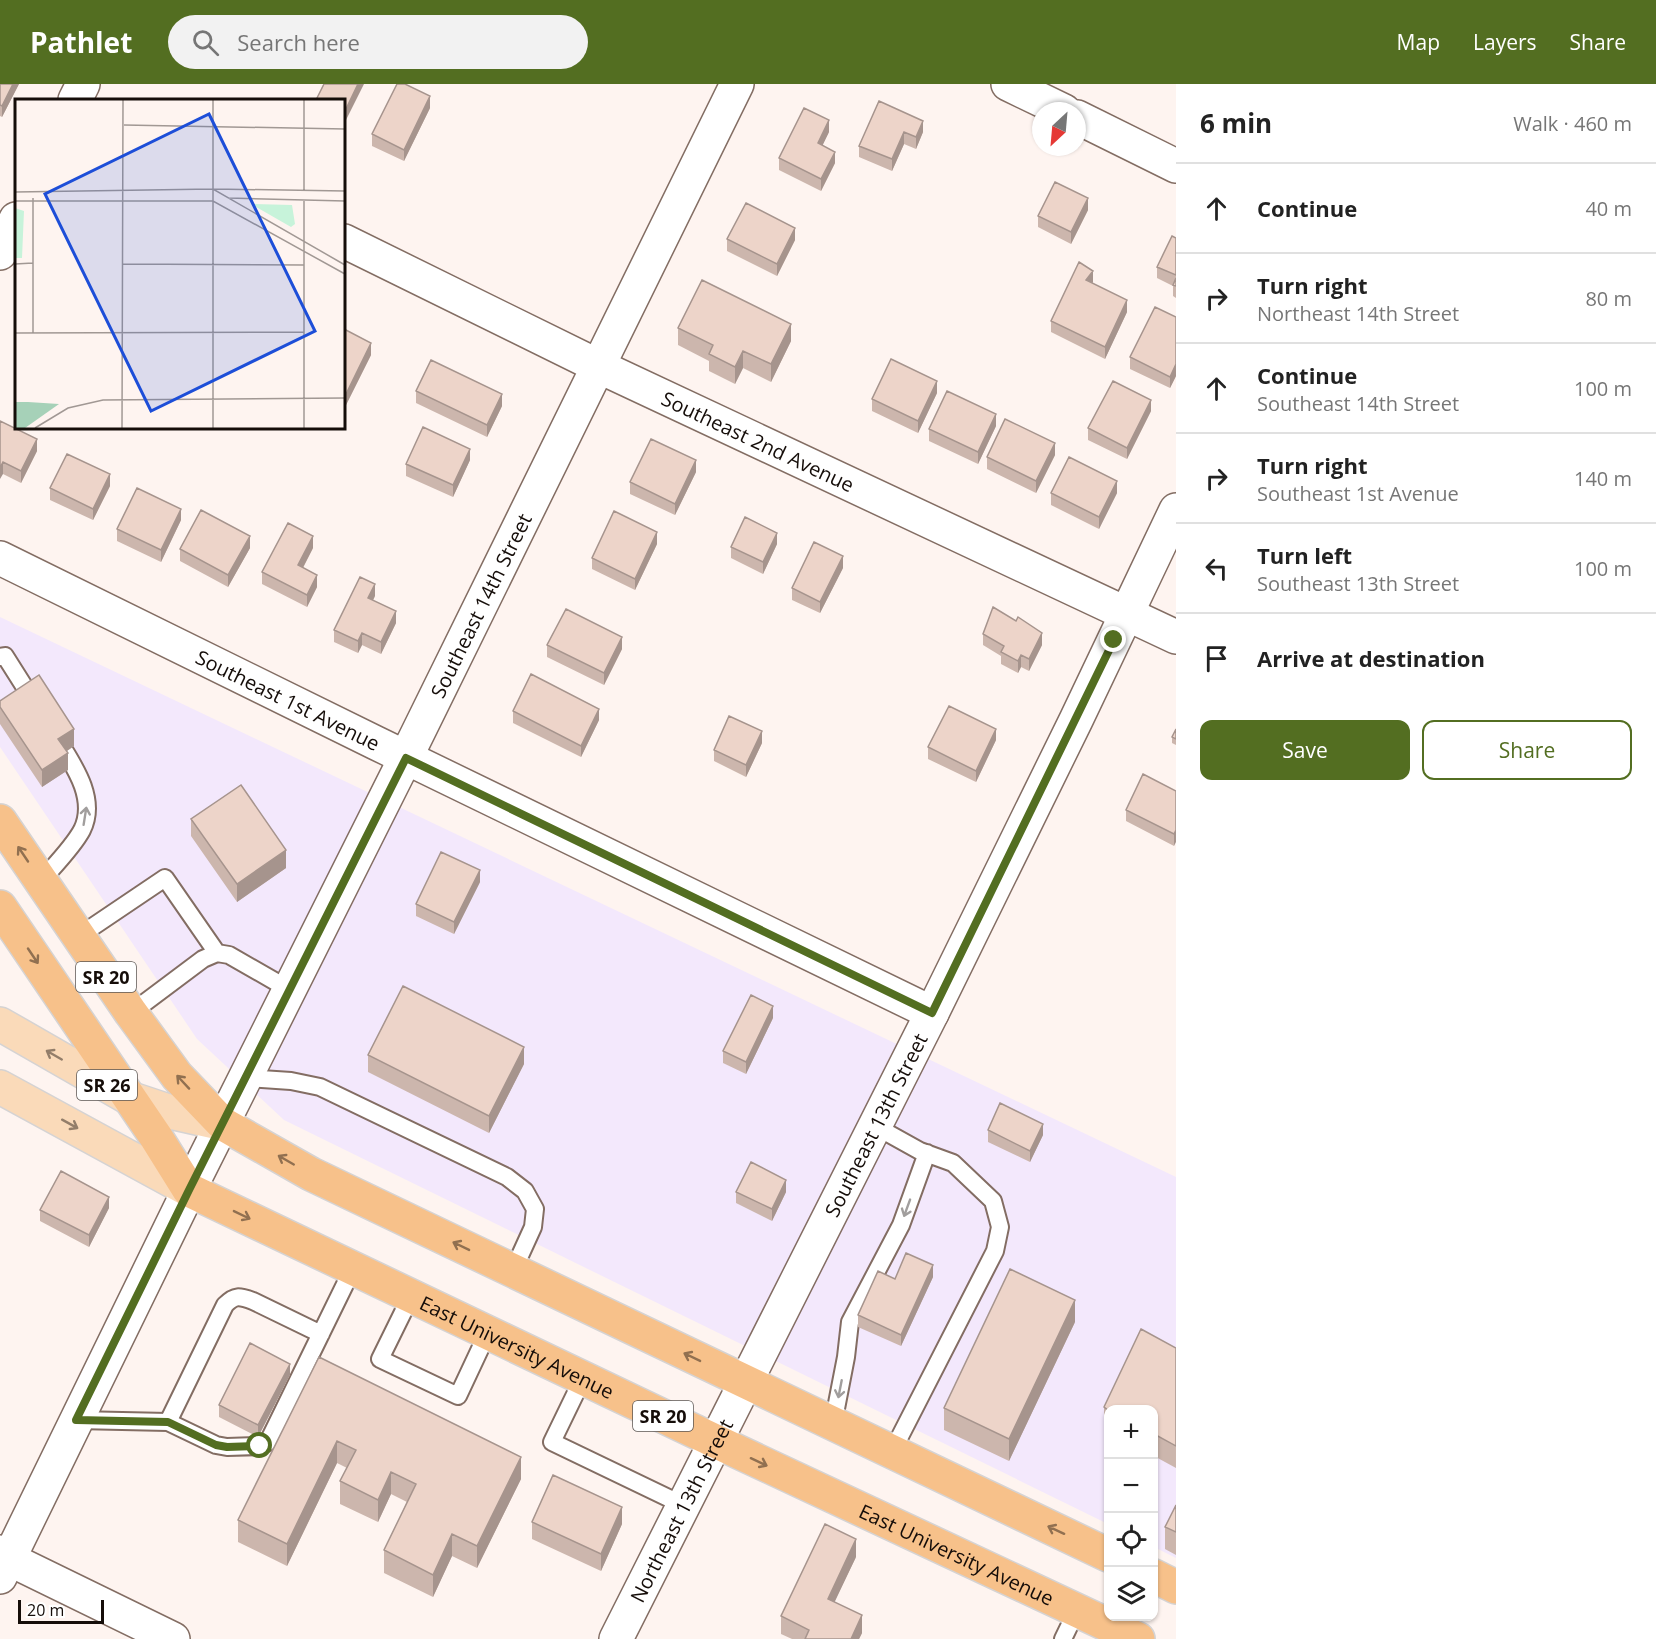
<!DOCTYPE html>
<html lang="en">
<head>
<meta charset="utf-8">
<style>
	:root { --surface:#fff; --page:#f2f2f2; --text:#222; --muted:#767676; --line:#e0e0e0; --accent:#536e21 }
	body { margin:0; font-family:"Open Sans",sans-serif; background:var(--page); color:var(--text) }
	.controls { position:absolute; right:18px; bottom:18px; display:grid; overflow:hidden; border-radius:12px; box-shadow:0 2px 4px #0004 }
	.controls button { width:54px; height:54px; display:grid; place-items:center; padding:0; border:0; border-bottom:2px solid var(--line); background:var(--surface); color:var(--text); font:30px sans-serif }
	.compass { position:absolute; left:1032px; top:18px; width:54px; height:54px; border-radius:50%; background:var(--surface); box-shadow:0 2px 4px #0004; rotate:206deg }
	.scale { position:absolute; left:18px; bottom:15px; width:86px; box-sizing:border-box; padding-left:6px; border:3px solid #150d09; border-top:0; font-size:16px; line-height:21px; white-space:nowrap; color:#150d09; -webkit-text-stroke:4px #fff; paint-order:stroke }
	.stop { position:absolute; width:18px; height:18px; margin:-14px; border:4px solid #536e21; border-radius:50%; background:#fff }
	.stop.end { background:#536e21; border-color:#fff; box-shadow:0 2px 6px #0008 }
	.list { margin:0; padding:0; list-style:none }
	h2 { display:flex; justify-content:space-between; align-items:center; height:78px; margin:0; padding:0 24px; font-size:26px }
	h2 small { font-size:20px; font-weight:400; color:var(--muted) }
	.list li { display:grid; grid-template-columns:39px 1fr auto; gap:18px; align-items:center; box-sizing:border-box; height:90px; padding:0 24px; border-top:2px solid var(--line) }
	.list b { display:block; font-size:22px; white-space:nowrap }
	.list p { margin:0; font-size:20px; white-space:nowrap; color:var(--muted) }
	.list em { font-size:20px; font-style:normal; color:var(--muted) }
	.actions { display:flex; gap:12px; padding:18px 24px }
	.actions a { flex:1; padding:14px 0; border:2px solid var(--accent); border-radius:12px; text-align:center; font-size:21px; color:var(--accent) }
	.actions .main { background:var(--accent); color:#fff }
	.icon { flex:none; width:33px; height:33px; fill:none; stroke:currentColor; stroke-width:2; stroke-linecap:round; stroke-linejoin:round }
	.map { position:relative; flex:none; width:1176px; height:1555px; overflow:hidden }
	header { display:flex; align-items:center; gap:36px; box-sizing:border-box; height:84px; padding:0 30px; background:var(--accent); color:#fff }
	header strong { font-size:28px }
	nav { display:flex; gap:33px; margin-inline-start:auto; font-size:21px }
	.search { width:420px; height:54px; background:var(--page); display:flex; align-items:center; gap:15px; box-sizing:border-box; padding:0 21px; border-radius:33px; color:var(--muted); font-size:22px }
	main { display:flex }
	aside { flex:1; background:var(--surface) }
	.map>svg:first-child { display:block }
	.commercial { fill:#f3e8fc }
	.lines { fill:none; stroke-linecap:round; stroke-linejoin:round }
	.lane-casing { stroke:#836d63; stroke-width:20 }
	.street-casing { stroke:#836d63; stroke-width:36 }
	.secondary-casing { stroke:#836d63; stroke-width:36 }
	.primary-casing { stroke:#d5d3d3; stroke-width:36 }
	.highway-casing { stroke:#d5d3d3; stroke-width:36 }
	.lane { stroke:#fff; stroke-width:16 }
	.street { stroke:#fff; stroke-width:33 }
	.secondary { stroke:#fff; stroke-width:33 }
	.primary { stroke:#fadab9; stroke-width:33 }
	.highway { stroke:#f7c18a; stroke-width:33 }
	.wall { fill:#ccb6ad }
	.shaded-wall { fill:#a6948d }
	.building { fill:#edd4c9; stroke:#a6948d; stroke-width:1.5 }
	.oneway { stroke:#a19e9d }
	.oneway2 { stroke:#917050 }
	.oneway3 { stroke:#937e6a }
	.route { stroke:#536e21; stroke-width:8 }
	.labels { text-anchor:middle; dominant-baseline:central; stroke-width:4.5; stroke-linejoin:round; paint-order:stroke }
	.shield { fill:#fff; stroke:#5b5653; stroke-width:1.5 }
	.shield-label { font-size:18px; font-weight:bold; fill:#150d09 }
	.street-label { font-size:20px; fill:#150d09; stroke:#fff }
	.inset-road { fill:none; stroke:#a19894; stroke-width:1.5 }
	.view { fill:#1d4ed8; fill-opacity:0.15; stroke:#1d4ed8; stroke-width:3 }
	.inset-edge { fill:none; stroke:#150d09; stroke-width:3 }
</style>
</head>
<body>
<header>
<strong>Pathlet</strong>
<div class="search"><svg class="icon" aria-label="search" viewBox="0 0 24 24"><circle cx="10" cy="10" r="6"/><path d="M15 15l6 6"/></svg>Search here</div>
<nav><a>Map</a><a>Layers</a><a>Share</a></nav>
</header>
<main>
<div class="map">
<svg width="1176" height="1555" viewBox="0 0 1176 1555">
	<rect width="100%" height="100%" fill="#fef4f0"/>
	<path class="commercial" d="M0,533L1176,1093V1474L1154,1463V1326H1108V1440L284,1036L197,955L0,663Z"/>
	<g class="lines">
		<g class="lane-casing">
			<path id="lane" d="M0,573L5,572L36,621
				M41,797C53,783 73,763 82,746C98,714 72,679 56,653
				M79,852L165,794L217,869
				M131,929L203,875L217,869L229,871L290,906
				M246,994L291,997L320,1003L507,1093L525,1107L535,1125L533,1143L513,1187
				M875,1042L920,1067L953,1079L993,1117L1000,1143L995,1167L892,1368
				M411,1212L380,1275L458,1312L488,1248
				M583,1294L552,1358L683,1421
				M76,1336L168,1338L216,1361L227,1363L260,1362L268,1358L353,1184
				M168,1338L225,1221C235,1211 239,1212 253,1217L321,1250
				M833,1340L846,1273L850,1238L901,1141L927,1069
				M1063,1555L1077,1526"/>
		</g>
		<g class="street-casing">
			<g id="street">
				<path id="s1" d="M344,157L598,282L1176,553"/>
				<path id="s2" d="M0,474L376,659L932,929"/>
				<path d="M0,1468L9,1475L173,1555"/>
				<path id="s3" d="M0,1493L189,1106L406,673L737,0"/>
				<path id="s4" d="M616,1555L932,929L1076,636L1176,426"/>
			</g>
		</g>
		<g class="secondary-casing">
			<path id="secondary" d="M1008,0L1064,27
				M75,16L83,0
				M1077,33L1176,82
				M0,169L16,135"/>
		</g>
		<g class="primary-casing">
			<path id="primary" d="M0,940L129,1014L174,1029L223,1040
				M0,1003L189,1106"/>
		</g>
		<g class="highway-casing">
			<g id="highway">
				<path d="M0,737L131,929L177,992L223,1040L311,1090L1108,1471"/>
				<path id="s5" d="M0,823L156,1053L189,1106L715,1357L1138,1555"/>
				<path d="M1154,1492L1176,1503"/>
			</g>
		</g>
		<use href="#lane" class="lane"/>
		<use href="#street" class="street"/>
		<use href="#secondary" class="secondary"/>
		<use href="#primary" class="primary"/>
		<use href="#highway" class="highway"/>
	</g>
	<path class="wall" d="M0,0H19L2,33L0,32Z
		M879,17L923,48L916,65L904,60L892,87L859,73V62Z
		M430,24L404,77L372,62V50Z
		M829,48L822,61L835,79L821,107L779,86V74Z
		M1088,126L1071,160L1038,143V132Z
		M1176,154V214L1173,212V202L1157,194V183Z
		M727,155L795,156L777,192L727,167Z
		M1093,198L1092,200L1127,228L1105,275L1051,248V237Z
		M1176,233V292L1170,304L1130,285V273Z
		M678,244L791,257L771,298L743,284L735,300L709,287V277L678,261Z
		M344,245L371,271L346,321L344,320Z
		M416,307L502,322L487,353L416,319Z
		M937,309L918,349L872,327V315Z
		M1151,327L1127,375L1088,356V344Z
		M0,337L37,367L21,399L3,390Z
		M996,342L978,380L929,357V345Z
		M1055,371L1036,409L987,385V373Z
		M470,376L453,413L406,392V380Z
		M696,388L675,431L630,410V398Z
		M110,402L93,436L50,416V404Z
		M1051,409H1117L1099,445L1051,421Z
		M181,436L161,478L117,457V445Z
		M657,460L635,506L592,485V474Z
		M777,460L763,490L731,474V463Z
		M250,464L228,503L180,477V465Z
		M313,464L303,484L317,503L307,523L262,500V488Z
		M843,484L820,529L792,516V504Z
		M375,512L373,516L396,539L381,570L362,561L358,569L334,558V546Z
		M983,550L1042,561L1029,587L1021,583L1018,589L1001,580V572L983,561Z
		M547,561L622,565L604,601L547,573Z
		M0,617L74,662L67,667L68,686L42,703L0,640Z
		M513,627L599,636L581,673L513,639Z
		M1176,645V661L1172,659V653Z
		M996,656L976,698L928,675V663Z
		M762,659L746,693L714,677V666Z
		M1176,707L1174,762L1126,737V726Z
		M191,735L286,784L237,818L191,752Z
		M480,798L454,850L416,832V820Z
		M773,934L746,990L723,979V967Z
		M368,971L524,980L489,1049L368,988Z
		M988,1046L1043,1051L1030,1078L988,1058Z
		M736,1108H786L772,1137L736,1119Z
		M109,1124L89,1163L40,1137V1126Z
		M933,1193L901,1262L858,1243V1231L895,1195Z
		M1075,1238L1009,1377L944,1346V1324Z
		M1176,1264V1384L1154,1372V1326H1108V1348L1104,1345V1323Z
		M319,1273L521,1395L477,1484L452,1472L433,1513L384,1489V1466L407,1418L391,1410L378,1438L340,1420V1397L347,1384L337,1379L287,1482L238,1458V1436Z
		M290,1291L258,1353L219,1333V1321Z
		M1176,1421V1471L1165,1465V1443Z
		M532,1438L622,1440L601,1487L532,1455Z
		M856,1473L834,1518L862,1549L859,1555H792L781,1550V1532Z"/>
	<path class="shaded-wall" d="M13,0H19L2,33V22Z
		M358,0H364L344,40V29Z
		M430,12V24L404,77V66Z
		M829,36V48L818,71V59Z
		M923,37V48L916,65V53Z
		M904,48V60L892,87V75Z
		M835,68V79L821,107V95Z
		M1088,114V126L1071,160V148Z
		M795,144V156L777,192V180Z
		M1093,187V198L1086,208V196Z
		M1127,216V228L1105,275V263Z
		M791,240V257L771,298V280Z
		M371,259V271L346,321V310Z
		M743,267V284L735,300V283Z
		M1176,280V292L1170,304V293Z
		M937,297V309L918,349V337Z
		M502,310V322L487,353V341Z
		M1151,316V327L1127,375V364Z
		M996,330V342L978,380V368Z
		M37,355V367L21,399V387Z
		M1055,359V371L1036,409V397Z
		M470,365V376L453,413V401Z
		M696,376V388L675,431V420Z
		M3,378V390L0,395V384Z
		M110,390V402L93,436V425Z
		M1117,397V409L1099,445V433Z
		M181,425V436L161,478V466Z
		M657,448V460L635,506V495Z
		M777,449V460L763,490V478Z
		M250,452V464L228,503V491Z
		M313,452V464L298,493V481Z
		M843,472V484L820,529V518Z
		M317,491V503L307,523V511Z
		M375,500V512L368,526V514Z
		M396,527V539L381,570V558Z
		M362,549V561L358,569V557Z
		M1042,549V561L1029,587V575Z
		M622,553V565L604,601V589Z
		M1021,571V583L1018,589V577Z
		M599,625V636L581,673V662Z
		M74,645V662L58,673V655Z
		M996,645V656L976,698V687Z
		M762,647V659L746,693V681Z
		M68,669V686L42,703V686Z
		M1176,746V758L1174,762V750Z
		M286,766V784L237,818V800Z
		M480,786V798L454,850V838Z
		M773,922V934L746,990V978Z
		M524,963V980L489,1049V1032Z
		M1043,1040V1051L1030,1078V1067Z
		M786,1096V1108L772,1137V1125Z
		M109,1113V1124L89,1163V1151Z
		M933,1181V1193L901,1262V1251Z
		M1075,1216V1238L1009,1377V1355Z
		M290,1280V1291L258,1353V1341Z
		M337,1357V1379L287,1482V1460Z
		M521,1373V1395L477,1484V1462Z
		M391,1388V1410L378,1438V1416Z
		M622,1423V1440L601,1487V1470Z
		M452,1450V1472L433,1513V1491Z
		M856,1455V1473L828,1532V1515Z
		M862,1531V1549L859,1555H851Z"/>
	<path class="building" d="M0,0H13L2,22L0,21Z
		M324,0H358L344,29V16H316Z
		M397,0H405L430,12L404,66L372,50Z
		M879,17L923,37L916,53L904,48L892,75L859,62Z
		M804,24L829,36L818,59L835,68L821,95L779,74Z
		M1055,98L1088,114L1071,148L1038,132Z
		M746,119L795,144L777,180L727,155Z
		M1172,152L1176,154V191L1157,183Z
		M1079,178L1093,187L1086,196L1127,216L1105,263L1051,237Z
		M1176,194V202L1173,201Z
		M702,196L791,240L771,280L743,267L735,283L709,270L713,261L678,244Z
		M1155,223L1176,233V280L1170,293L1130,273Z
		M344,245L371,259L346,310L344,309Z
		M891,275L937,297L918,337L872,315Z
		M431,276L502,310L487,341L416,307Z
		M1113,297L1151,316L1127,364L1088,344Z
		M947,307L996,330L978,368L929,345Z
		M1005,335L1055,359L1036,397L987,373Z
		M0,337L37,355L21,387L3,378L0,384Z
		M423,343L470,365L453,401L406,380Z
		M651,355L696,376L675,420L630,398Z
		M67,370L110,390L93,425L50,404Z
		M1069,373L1117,397L1099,433L1051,409Z
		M137,404L181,425L161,466L117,445Z
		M201,426L250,452L228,491L180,465Z
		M614,427L657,448L635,495L592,474Z
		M745,433L777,449L763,478L731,463Z
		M288,439L313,452L298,481L317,491L307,511L262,488Z
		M814,458L843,472L820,518L792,504Z
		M360,493L375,500L368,514L396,527L381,558L362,549L358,557L334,546Z
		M993,523L1016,537L1018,533L1042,549L1029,575L1021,571L1018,577L1001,568L1004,562L983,550Z
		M566,525L622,553L604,589L547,561Z
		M531,590L599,625L581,662L513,627Z
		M39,591L74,645L58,655L68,669L42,686L0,623V617Z
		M949,622L996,645L976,687L928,663Z
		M729,632L762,647L746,681L714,666Z
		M1176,645V655L1172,653Z
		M1143,690L1176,707V746L1174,750L1126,726Z
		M241,701L286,766L237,800L191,735Z
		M441,768L480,786L454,838L416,820Z
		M403,902L524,963L489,1032L368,971Z
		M751,911L773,922L746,978L723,967Z
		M1000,1019L1043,1040L1030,1067L988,1046Z
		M751,1078L786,1096L772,1125L736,1108Z
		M61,1087L109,1113L89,1151L40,1126Z
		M906,1169L933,1181L901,1251L858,1231L878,1187L895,1195Z
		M1010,1185L1075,1216L1009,1355L944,1324Z
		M1141,1245L1176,1264V1362L1154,1350V1326H1108L1104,1323Z
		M250,1259L290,1280L258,1341L219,1321Z
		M319,1273L521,1373L477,1462L452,1450L433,1491L384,1466L416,1400L391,1388L378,1416L340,1397L356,1366L337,1357L287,1460L238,1436Z
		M553,1391L622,1423L601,1470L532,1438Z
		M1176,1421V1448L1165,1443Z
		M825,1440L856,1455L828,1515L862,1531L851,1555H805L809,1546L781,1532Z"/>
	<defs><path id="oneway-shaft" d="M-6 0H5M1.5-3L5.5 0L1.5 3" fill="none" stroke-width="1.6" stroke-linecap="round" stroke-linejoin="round" transform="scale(1.5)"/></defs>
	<g class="oneway">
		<use href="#oneway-shaft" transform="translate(85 732) rotate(-81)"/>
		<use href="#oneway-shaft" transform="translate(907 1124) rotate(110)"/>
		<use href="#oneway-shaft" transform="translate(840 1305) rotate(101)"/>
	</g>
	<g class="oneway2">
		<use href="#oneway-shaft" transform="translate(23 770) rotate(-124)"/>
		<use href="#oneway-shaft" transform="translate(33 872) rotate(56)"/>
		<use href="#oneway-shaft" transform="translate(183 998) rotate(-133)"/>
		<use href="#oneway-shaft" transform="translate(286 1076) rotate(-150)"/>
		<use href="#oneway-shaft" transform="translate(242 1131) rotate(26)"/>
		<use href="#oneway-shaft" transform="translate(461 1162) rotate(-154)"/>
		<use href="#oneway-shaft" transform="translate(692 1273) rotate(-154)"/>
		<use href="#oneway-shaft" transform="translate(759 1378) rotate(25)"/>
		<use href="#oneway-shaft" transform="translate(1056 1446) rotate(-155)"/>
	</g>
	<g class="oneway3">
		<use href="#oneway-shaft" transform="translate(54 971) rotate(-150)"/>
		<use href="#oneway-shaft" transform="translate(70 1040) rotate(29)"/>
	</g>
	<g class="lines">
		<path class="route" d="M260,1362L227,1363L216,1361L168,1338L76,1336L189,1106L406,674L932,929L1114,556"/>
	</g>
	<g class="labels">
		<g class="shield">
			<rect x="76" y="878" width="60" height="30" rx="4.5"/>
			<rect x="77" y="986" width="60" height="30" rx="4.5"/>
			<rect x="633" y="1317" width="60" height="30" rx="4.5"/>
		</g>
		<g class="shield-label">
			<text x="106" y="893">SR 20</text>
			<text x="107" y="1001">SR 26</text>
			<text x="663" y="1332">SR 20</text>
		</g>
		<g class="street-label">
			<text stroke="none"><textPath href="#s1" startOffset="460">Southeast 2nd Avenue</textPath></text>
			<text stroke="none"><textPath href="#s3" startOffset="1084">Southeast 14th Street</textPath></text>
			<text stroke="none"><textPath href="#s2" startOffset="321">Southeast 1st Avenue</textPath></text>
			<text stroke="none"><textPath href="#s4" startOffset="576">Southeast 13th Street</textPath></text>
			<text stroke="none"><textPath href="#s5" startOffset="704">East University Avenue</textPath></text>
			<text stroke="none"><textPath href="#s4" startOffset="144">Northeast 13th Street</textPath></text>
			<text stroke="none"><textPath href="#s5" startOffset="1190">East University Avenue</textPath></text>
		</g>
	</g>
	<g transform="translate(15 15)">
		<rect width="330" height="330" fill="#fef4f0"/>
		<path d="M236,105L277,106L280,125L276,128ZM0,109L9,112L7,159H0Z" fill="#c7f3da"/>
		<path d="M0,303H13L44,305L10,329H0Z" fill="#a6d1b8"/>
		<path class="inset-road" d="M289,1V92M109,26L330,30M198,90L330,92M0,93L198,90L330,166M213,99L330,102M0,102H198L330,175M0,165L18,164M107,165L289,166M0,234L289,233M18,234V99M20,329L53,309L88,301L330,299M107,329L108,1M198,329V1M289,329V102"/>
		<path class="view" d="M194,15L300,232L136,312L30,95Z"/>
		<rect width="330" height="330" class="inset-edge"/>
	</g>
</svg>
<div class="controls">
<button>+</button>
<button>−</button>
<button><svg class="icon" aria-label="locate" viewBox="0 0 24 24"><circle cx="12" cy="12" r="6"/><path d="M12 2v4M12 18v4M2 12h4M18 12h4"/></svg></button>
<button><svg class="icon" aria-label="layers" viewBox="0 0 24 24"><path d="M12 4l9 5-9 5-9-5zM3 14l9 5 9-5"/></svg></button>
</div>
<svg class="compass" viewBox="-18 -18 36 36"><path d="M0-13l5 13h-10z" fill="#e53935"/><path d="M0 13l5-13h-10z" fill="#767676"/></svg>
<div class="scale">20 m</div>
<div class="stop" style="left:260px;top:1362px"></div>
<div class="stop end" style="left:1114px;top:556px"></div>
</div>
<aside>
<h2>6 min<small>Walk · 460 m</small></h2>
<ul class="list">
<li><svg class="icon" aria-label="ahead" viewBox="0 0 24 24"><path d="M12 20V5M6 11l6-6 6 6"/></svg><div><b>Continue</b></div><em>40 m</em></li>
<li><svg class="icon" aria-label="right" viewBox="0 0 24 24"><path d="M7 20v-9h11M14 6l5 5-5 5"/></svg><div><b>Turn right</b><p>Northeast 14th Street</p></div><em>80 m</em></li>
<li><svg class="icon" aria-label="ahead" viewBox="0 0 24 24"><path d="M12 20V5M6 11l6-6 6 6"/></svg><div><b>Continue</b><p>Southeast 14th Street</p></div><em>100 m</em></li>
<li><svg class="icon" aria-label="right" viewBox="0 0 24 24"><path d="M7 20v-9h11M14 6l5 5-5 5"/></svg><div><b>Turn right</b><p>Southeast 1st Avenue</p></div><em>140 m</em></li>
<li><svg class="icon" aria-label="left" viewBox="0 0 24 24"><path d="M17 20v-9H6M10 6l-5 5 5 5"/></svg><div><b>Turn left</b><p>Southeast 13th Street</p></div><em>100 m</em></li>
<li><svg class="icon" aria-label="arrive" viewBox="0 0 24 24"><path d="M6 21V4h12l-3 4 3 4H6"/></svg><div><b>Arrive at destination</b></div></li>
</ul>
<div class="actions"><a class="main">Save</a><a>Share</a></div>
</aside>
</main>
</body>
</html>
